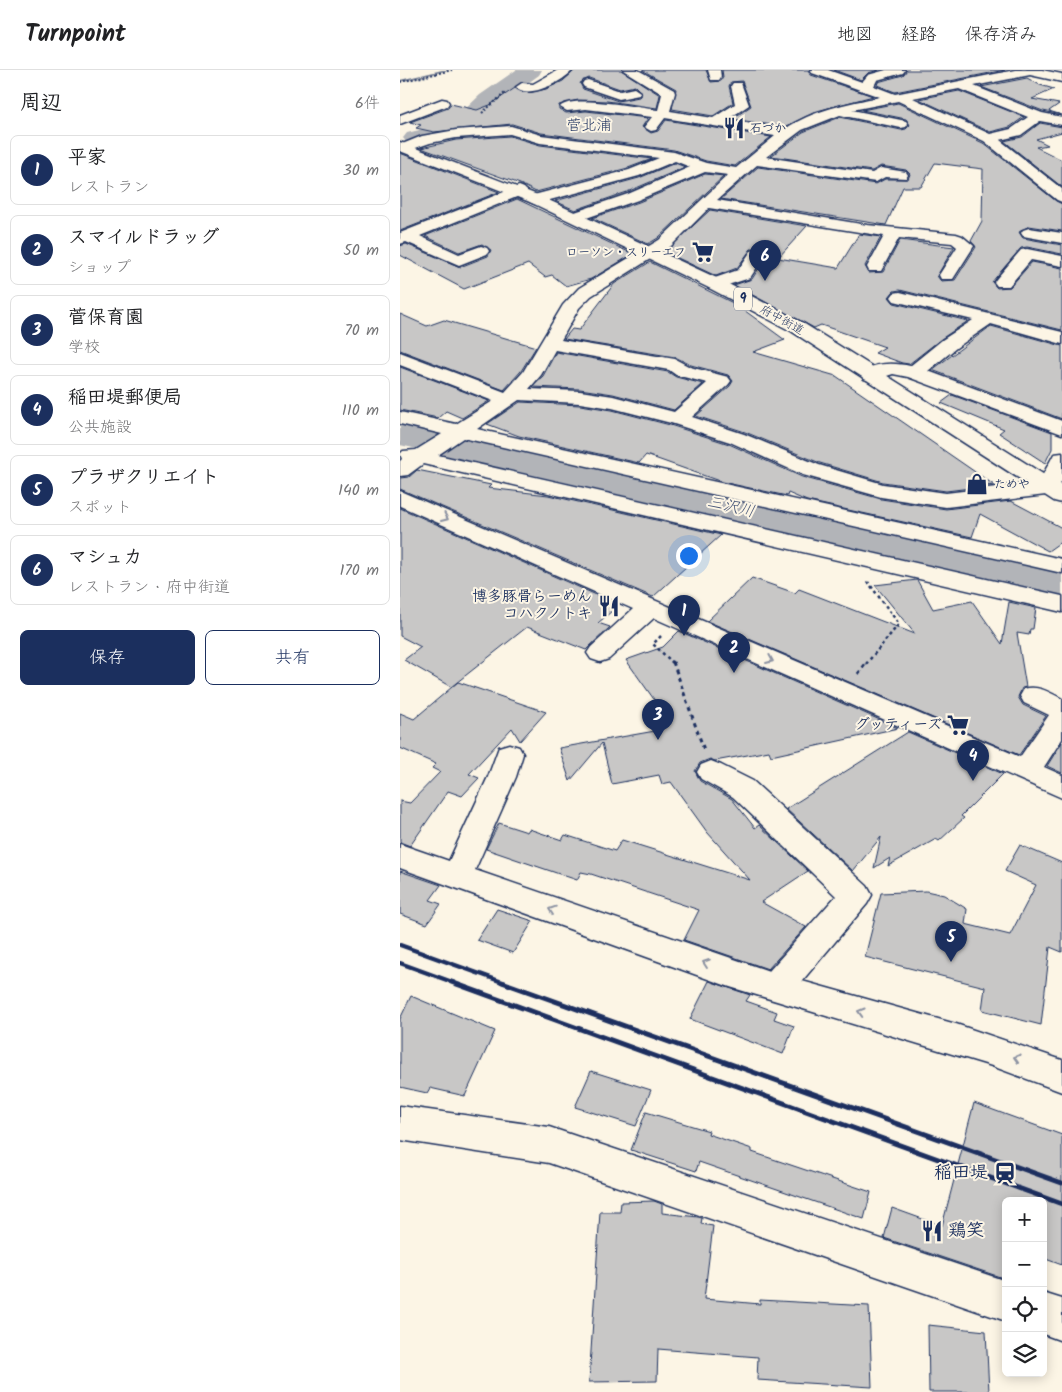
<!DOCTYPE html>
<html lang="ja">
<head>
<meta charset="utf-8">
<style>
	:root { --surface:#fff; --page:#f2f2f2; --text:#202124; --muted:#757577; --line:#e0e0e0; --accent:#1b2f5e }
	body { margin:0; font-family:Kalam,"Klee One",sans-serif; background:var(--page); color:var(--text) }
	.controls { position:absolute; right:15px; bottom:15px; display:grid; overflow:hidden; border-radius:8px; box-shadow:0 2px 12px #0003 }
	.controls button { width:45px; height:45px; display:grid; place-items:center; padding:0; border:0; border-bottom:1px solid var(--line); background:var(--surface); color:var(--text); font:25px sans-serif }
	.you { position:absolute; left:288px; top:485px; width:18px; height:18px; margin:-12px; border:4px solid #fff; border-radius:50%; background:#1a73e8; box-shadow:0 0 0 8px #1a73e833 }
	.badge { display:grid; place-items:center; width:32px; height:32px; border-radius:50%; background:var(--accent); color:#fff; font-size:16px; font-weight:700 }
	.pin { position:absolute; translate:-50% -41px; filter:drop-shadow(0 1px 2px #0008) }
	.pin::after { content:''; position:absolute; top:26px; width:18px; height:15px; background:inherit; clip-path:polygon(0 0,100% 0,50% 100%) }
	.list { margin:0; padding:0; list-style:none }
	h2 { display:flex; justify-content:space-between; align-items:center; height:65px; margin:0; padding:0 20px; font-size:21px }
	h2 small { font-size:16px; font-weight:400; color:var(--muted) }
	.list li { display:grid; grid-template-columns:32px 1fr auto; gap:15px; align-items:center; box-sizing:border-box; height:70px; margin:0 10px 10px; padding:0 10px; border:1px solid var(--line); border-radius:8px }
	.list b { display:block; font-size:19px; white-space:nowrap }
	.list p { margin:0; font-size:16px; white-space:nowrap; color:var(--muted) }
	.list em { font-size:16px; font-style:normal; color:var(--muted) }
	.actions { display:flex; gap:10px; padding:15px 20px }
	.actions a { flex:1; padding:11px 0; border:1px solid var(--accent); border-radius:8px; text-align:center; font-size:18px; color:var(--accent) }
	.actions .main { background:var(--accent); color:#fff }
	.icon { flex:none; width:28px; height:28px; fill:none; stroke:currentColor; stroke-width:2; stroke-linecap:round; stroke-linejoin:round }
	.map { position:relative; flex:none; width:662px; height:1322px; overflow:hidden }
	header { display:flex; align-items:center; gap:30px; box-sizing:border-box; height:70px; padding:0 25px; background:var(--surface); border-bottom:1px solid var(--line) }
	header strong { font-size:24px }
	nav { display:flex; gap:28px; margin-inline-start:auto; font-size:18px }
	main { display:flex }
	aside { flex:1; background:var(--surface) }
	.map>svg:first-child { display:block }
	.lines { fill:none; stroke-linecap:round; stroke-linejoin:round }
	.stream { fill:#767f94; fill-rule:evenodd }
	.river { fill:#b2b4b8; fill-rule:evenodd }
	.building { fill:#c8c7c6; stroke:#1b2f5e; fill-rule:evenodd }
	.minor-casing { stroke:#1b2f5e; stroke-width:3 }
	.major-casing { stroke:#1b2f5e; stroke-width:3 }
	.path-far2 { stroke:#1b2f5e; stroke-width:2; stroke-dasharray:2 2; stroke-linecap:butt }
	.path-far1 { stroke:#1b2f5e; stroke-width:2.5; stroke-dasharray:3 3; stroke-linecap:butt }
	.path { stroke:#1b2f5e; stroke-width:3; stroke-dasharray:4 4; stroke-linecap:butt }
	.minor { fill:#fcf5e5; fill-rule:evenodd }
	.major { fill:#fcf5e5; fill-rule:evenodd }
	.rail-far1 { stroke:#1b2f5e; stroke-width:4 }
	.rail { stroke:#1b2f5e; stroke-width:5 }
	.oneway { stroke:#8c92a2 }
	.labels { text-anchor:middle; dominant-baseline:central; stroke-width:4; stroke-linejoin:round; paint-order:stroke }
	.far-poi-label { font-size:12px; font-weight:bold; fill:#1b2f5e; stroke:#fcf5e5; text-anchor:start }
	.far-street-label { font-size:12px; fill:#1b2f5e; stroke:#fcf5e5 }
	.shield { fill:#fcf5e5; stroke:#5e6a86; stroke-width:1 }
	.shield-label { font-size:14px; font-weight:bold; fill:#1b2f5e }
	.far-quarter-label { font-size:15px; fill:#1b2f5e; stroke:#fcf5e5 }
	.poi-label { font-size:15px; font-weight:bold; fill:#1b2f5e; stroke:#fcf5e5; text-anchor:end }
	.water-label { font-size:16px; font-style:italic; fill:#485779; stroke:#fcf5e5 }
	.near-poi-label { font-size:18px; font-weight:bold; fill:#1b2f5e; stroke:#fcf5e5; text-anchor:end }
</style>
</head>
<body>
<header>
<strong>Turnpoint</strong>
<nav><a>地図</a><a>経路</a><a>保存済み</a></nav>
</header>
<main>
<aside>
<h2>周辺<small>6件</small></h2>
<ul class="list">
<li><span class="badge">1</span><div><b>平家</b><p>レストラン</p></div><em>30 m</em></li>
<li><span class="badge">2</span><div><b>スマイルドラッグ</b><p>ショップ</p></div><em>50 m</em></li>
<li><span class="badge">3</span><div><b>菅保育園</b><p>学校</p></div><em>70 m</em></li>
<li><span class="badge">4</span><div><b>稲田堤郵便局</b><p>公共施設</p></div><em>110 m</em></li>
<li><span class="badge">5</span><div><b>プラザクリエイト</b><p>スポット</p></div><em>140 m</em></li>
<li><span class="badge">6</span><div><b>マシュカ</b><p>レストラン · 府中街道</p></div><em>170 m</em></li>
</ul>
<div class="actions"><a class="main">保存</a><a>共有</a></div>
</aside>
<div class="map">
<svg width="662" height="1322" viewBox="0 0 662 1322">
	<rect width="100%" height="100%" fill="#fcf5e5"/>
	<filter id="ink" filterUnits="userSpaceOnUse"><feTurbulence type="fractalNoise" baseFrequency=".02" numOctaves="2"/><feDisplacementMap in="SourceGraphic" scale="10" xChannelSelector="R" yChannelSelector="G"/><feConvolveMatrix kernelMatrix="1 2 1 2 8 2 1 2 1" color-interpolation-filters="sRGB"/></filter>
	<g filter="url(#ink)">
		<g class="lines">
			<path class="stream" d="M42,0H49L0,12V10Z"/>
			<path class="river" d="M116,0H142L139,5L98,35L70,62L16,76L7,73L3,68L7,63L52,52L80,25Z
				M0,351L662,497V525L0,375Z"/>
		</g>
		<path class="building" d="M175,0H221L260,25L257,38L207,31L178,30L159,35V39L166,43L186,41L248,48L242,57L251,63L258,61L266,50L371,67L335,96L306,91L274,80L141,63L112,54L34,62L16,58L21,55L10,52L48,38L51,34L77,40L90,35L115,18L128,23L146,19L163,11ZM189,8L220,19L235,16L242,23L239,27L218,31L183,19L180,13Z
			M242,0H306L311,12L321,11L323,7L322,0H408L411,5L473,26L417,41L385,57L332,49L351,36L342,11L331,12L329,16L333,33L313,46L272,39L276,19Z
			M434,0H479L468,3L461,10Z
			M507,0H605L495,22L477,15L478,12L503,5Z
			M627,8L640,15L654,19L632,29L659,34L649,41L662,45L643,41L581,17Z
			M559,21L624,47L610,57L590,62L519,29Z
			M498,33L583,73L656,131L662,134V161L629,156L619,162L623,168L662,175V184L627,177L621,178L592,212L597,218L610,217L632,192L662,198V260L500,220L494,221L489,227L494,233L568,251L541,269L509,294L502,293L475,283L485,277L421,255L414,258L334,215L352,209L367,186L363,179H351L337,198L316,206L265,182L310,140L407,156L378,188L438,198L459,164L481,167L465,196L469,203L483,202L500,170L554,177L537,206L541,211L555,210L576,177L571,171L582,151L583,99L535,93L521,117H503L486,155L321,129L358,97L476,114L485,109H508L510,104L506,100L481,96L472,101L371,86L403,62L440,47L501,60L506,59L510,55L506,49L462,40Z
			M640,53L662,57V62L636,69L648,75L636,77L662,90V117L604,71L622,67Z
			M110,66L140,75L252,89L228,98L136,122L120,114L21,78L56,70Z
			M0,83L99,122L0,161Z
			M275,93L285,97L227,122L175,140L155,131L239,108Z
			M305,104L324,106L258,168L248,174L192,148L239,132Z
			M117,129L233,184L191,209L166,216L152,205L145,207L128,194L64,219L0,185V176L6,174L60,197L88,186L91,180L82,174L59,182L25,166Z
			M250,192L337,235L385,270L353,282L436,306L594,415L546,421L483,412L420,393L345,362L296,346L330,316L333,311L328,305L291,295L275,287L164,269L172,259L179,260L214,214Z
			M0,244L27,256L44,250L136,277L121,301L104,320L0,280Z
			M591,256L662,276V349L532,300Z
			M156,282L268,302L276,307L303,314L274,340L213,324L180,319L133,317L143,306Z
			M0,297L89,331L62,348L46,341L38,348L0,340Z
			M552,325L652,362V379L645,393L599,363L604,359L541,333Z
			M120,332L180,335L212,340L270,355L329,374L402,407L481,429L546,439L611,431L662,458V471L648,481L580,444L572,467L407,431L388,423L387,426L322,412L246,385L239,393L119,366L87,354Z
			M17,400L91,415L88,418L148,425L321,465L253,527L0,419V408L9,407Z
			M0,438L219,535L198,553L210,557L186,580L127,557L51,617L4,590L21,577L0,566Z
			M352,508L395,523L399,519L515,564L475,515L517,510L533,539L572,531L602,574L609,532L636,538L633,559H630L629,565L617,563L626,617L622,618L618,627L623,635L646,646L619,685L307,551Z
			M279,561L498,658L371,686L369,681L315,691L310,689L300,693L295,701L300,711L332,729L355,758L359,755L408,801L361,832L406,857L368,899L284,870L299,840L191,804L181,802L177,810L86,779L99,753L127,762L129,759L162,770L165,765L215,781L222,770L350,810L307,762L271,712L262,714L259,705L212,714L202,673L170,711L159,678L255,661L248,637L258,635L226,590L263,577Z
			M58,612L146,642L120,671L112,658L69,704L79,708L62,726L48,721L10,776L0,772V731L10,733L40,702L32,698L36,694L0,678V643L14,649Z
			M508,662L603,704L561,746L564,748L539,771L536,769L488,796L490,788L474,798L481,767L453,801L386,739Z
			M662,672V703L647,696Z
			M620,775L662,793V882L650,877L641,955L582,940L585,917L465,887L481,823L526,821L544,825L567,839L565,854L610,865L636,815L605,801Z
			M0,801L41,815L30,830L41,834L27,854L0,844Z
			M97,839L133,851L113,883L77,870Z
			M309,911L350,925L346,931L377,942L374,949L394,956L383,984L290,949Z
			M11,926L95,961L65,1026L30,1018L27,1023L0,1017V949Z
			M191,1001L251,1020L236,1056L175,1037Z
			M574,1033L662,1065V1195L643,1188V1131H606V1209L484,1168L492,1138L542,1156Z
			M246,1042L309,1061L308,1064L352,1079V1082L471,1122L464,1149L299,1092L296,1101L231,1080Z
			M254,1131L262,1134V1143L298,1147L302,1148L301,1154L313,1156L304,1229L360,1234V1230L469,1236L472,1317L357,1310L358,1287L258,1279L257,1311L189,1312L200,1142H220L221,1132Z
			M528,1255L586,1261L589,1322H529Z"/>
		<g class="lines">
			<g class="minor-casing">
				<path id="minor" d="M158,0H173C164,11 128,30 116,17L122,13L133,14Z
					M223,0H238L274,20L275,23L270,41L313,48L335,34L331,16L333,13H341L349,35L327,50L385,59C411,41 448,33 480,27L412,3L410,0H428L462,12L468,5L486,0H505L503,3L477,10L474,16L495,24L615,0H642L662,4V12L630,5L574,16L642,43L662,47V55L640,51L621,65L600,70L662,119V132L657,130L584,71L498,31L452,40L506,51L508,54L506,57L501,58L440,45L402,60L366,87L472,103L481,98L506,102L508,105L506,108L485,107L476,112L357,95L317,130L467,155L556,164L562,166L574,176L553,209H541L539,205L557,177L552,173L499,168L481,201H469L467,197L484,166L309,138L271,176L191,226L179,238L161,270L275,289L290,297L328,307L331,311L328,315L292,347L344,364L419,395L483,414L546,423L639,412L654,384L662,383V411L654,423L646,425L546,437L481,427L403,405L330,372L271,353L212,338L180,333L119,330L77,359L662,489V503L63,368L38,385L662,526V542L23,394L8,405L0,406V391L2,389L0,384L3,381L16,380L42,364L0,354V342L56,354L93,331L0,295V282L105,322L123,302L163,235L179,218L259,170L328,105L305,102L238,130L175,152L167,147L169,144L228,124L290,97L275,91L239,106L135,134L130,132L127,129L130,126L229,100L259,88L140,73L110,64L56,68L30,73L4,82L0,81V75L22,66L56,60L111,56L141,65L274,82L306,93L336,98L375,66L265,48L256,60L251,61L244,57L252,47L186,39L167,41L160,37C172,24 240,38 258,40L262,24ZM559,19L628,47L611,59L590,64L513,28ZM155,280L269,300L276,305L307,313L274,342L213,326L180,321L129,319L141,305Z
					M308,0H320L321,7L319,10H311Z
					M188,10L220,21L234,18L240,22L239,25L219,29L184,17L182,14L184,11Z
					M42,29L47,30L49,33L47,36L0,54V45Z
					M119,116L124,118L127,121L124,124L20,166L59,184L81,176L87,178L89,181L87,184L59,195L6,172L0,174V163Z
					M629,158L662,163V173L623,166L621,163L623,160Z
					M627,179L662,186V196L631,190L609,216H597L594,212L597,208L621,180Z
					M357,180L363,181L365,185L350,208L315,219L309,218L306,214L309,210L338,200L351,181Z
					M500,222L662,262V274L591,254L556,278L528,301L662,351V364L508,307L493,304L471,311L464,309L461,305C471,291 496,293 510,296L542,270L573,250L494,231L491,227L494,223Z
					M0,421L620,687L649,645L624,633L620,626L624,619C638,615 649,622 662,629V669L644,697L662,705V728L254,548L209,589L200,592L191,589L187,583L191,577L233,539L0,436Z
					M109,674L119,677L123,684L116,707L75,800L369,901L436,826L333,727L301,709L297,702L301,695L311,691L321,695L353,711L467,816L472,825L467,834L402,911L556,954L662,990V1022L592,996L330,917L0,798V774L49,791L88,707L99,677Z
					M0,1036L149,1057L606,1211V1251L149,1093L0,1070Z
					M643,1223L662,1229V1271L643,1264Z"/>
			</g>
			<g class="major-casing">
				<path id="major" d="M0,72L140,126L321,210L403,253L662,416V433L654,431L391,261L309,218L130,132L0,81Z"/>
			</g>
			<path class="path-far2" d="M0,12L52,0
				M82,43L105,23"/>
			<path class="path-far1" d="M261,566L253,574L274,594
				M466,594L499,554L468,512"/>
			<path class="path" d="M273,592L304,680
				M458,604L467,592"/>
			<use href="#minor" class="minor"/>
			<use href="#major" class="major"/>
			<path class="rail-far1" d="M0,875L105,913
				M0,893L55,913"/>
			<path class="rail" d="M51,912L662,1134
				M102,912L662,1113"/>
		</g>
		<defs><path id="oneway-chevron" d="M-2-3.5L2.5 0L-2 3.5" fill="none" stroke-width="1.6" stroke-linecap="round" stroke-linejoin="round" transform="scale(1.25)"/></defs>
		<g class="oneway">
			<use href="#oneway-chevron" transform="translate(45 448) rotate(24)"/>
			<use href="#oneway-chevron" transform="translate(370 590) rotate(23)"/>
			<use href="#oneway-chevron" transform="translate(152 840) rotate(-161)"/>
			<use href="#oneway-chevron" transform="translate(306 893) rotate(-161)"/>
			<use href="#oneway-chevron" transform="translate(461 942) rotate(-164)"/>
			<use href="#oneway-chevron" transform="translate(617 988) rotate(-163)"/>
		</g>
	</g>
	<defs>
		<g id="restaurant-bare" transform="scale(1.725)"><path d="M-5-6h1v4h1v-4h1v4h1v-4h1v5L-1.5 .5V6h-2V.5L-5-1ZM5-6V6H3V1.5H1.5Q1.5-4 5-6Z" fill="#1b2f5e" stroke="#fcf5e5" stroke-width="2.5" paint-order="stroke"/></g>
		<g id="supermarket-bare" transform="scale(1.725)"><path d="M-6-5.5h2.5l.6 2H6L4.5 2H-2.5L-4.4-4H-6ZM-1.5 3.2a1.3 1.3 0 1 0 .1 0ZM3 3.2a1.3 1.3 0 1 0 .1 0Z" fill="#1b2f5e" stroke="#fcf5e5" stroke-width="2.5" paint-order="stroke"/></g>
		<g id="shop-bare" transform="scale(1.725)"><path d="M-5-2.5h2.3a2.7 3.5 0 0 1 5.4 0H5L5.5 6h-11ZM-1.5-2.5h3a1.5 2.3 0 0 0-3 0Z" fill="#1b2f5e" stroke="#fcf5e5" stroke-width="2.5" paint-order="stroke"/></g>
		<g id="station-bare" transform="scale(1.725)"><path d="M-3-6H3Q5-6 5-4V2Q5 4 3 4L4.5 6H3L1.5 4h-3L-3 6H-4.5L-3 4Q-5 4-5 2V-4Q-5-6-3-6ZM-3.5-4v3h7v-3ZM-3.5 1v1.5H-2V1ZM2 1v1.5H3.5V1Z" fill="#1b2f5e" stroke="#fcf5e5" stroke-width="2.5" paint-order="stroke"/></g>
	</defs>
	<g fill-rule="evenodd">
		<use href="#restaurant-bare" x="334" y="58"/>
		<use href="#supermarket-bare" x="303" y="182"/>
		<use href="#shop-bare" x="577" y="414"/>
		<use href="#restaurant-bare" x="209" y="536"/>
		<use href="#supermarket-bare" x="558" y="655"/>
		<use href="#station-bare" x="605" y="1103"/>
		<use href="#restaurant-bare" x="532" y="1161"/>
	</g>
	<g class="labels">
		<g class="far-poi-label">
			<text x="350" y="58">石づか</text>
			<text x="286" y="182" text-anchor="end">ローソン・スリーエフ</text>
			<text x="594" y="414">ためや</text>
		</g>
		<g class="far-street-label">
			<text transform="translate(382 250) rotate(29)">府中街道</text>
		</g>
		<rect class="shield" x="334" y="217.5" width="18" height="23" rx="4"/>
		<g class="shield-label">
			<text x="343" y="229">9</text>
		</g>
		<g class="far-quarter-label">
			<text x="189" y="56">菅北浦</text>
		</g>
		<g class="poi-label">
			<text x="192" y="527">博多豚骨らーめん<tspan x="192" dy="17">コハクノトキ</tspan></text>
			<text x="542" y="655">グッティーズ</text>
		</g>
		<g class="water-label">
			<text transform="translate(331 437) rotate(13)">三沢川</text>
		</g>
		<g class="near-poi-label">
			<text x="588" y="1103">稲田堤</text>
			<text x="548" y="1161" text-anchor="start">鶏笑</text>
		</g>
	</g>
</svg>
<div class="controls">
<button>+</button>
<button>−</button>
<button><svg class="icon" aria-label="locate" viewBox="0 0 24 24"><circle cx="12" cy="12" r="6"/><path d="M12 2v4M12 18v4M2 12h4M18 12h4"/></svg></button>
<button><svg class="icon" aria-label="layers" viewBox="0 0 24 24"><path d="M12 4l9 5-9 5-9-5zM3 14l9 5 9-5"/></svg></button>
</div>
<div class="you"></div>
<div class="pin badge" style="left:284px;top:566px">1</div>
<div class="pin badge" style="left:334px;top:603px">2</div>
<div class="pin badge" style="left:258px;top:670px">3</div>
<div class="pin badge" style="left:573px;top:711px">4</div>
<div class="pin badge" style="left:551px;top:892px">5</div>
<div class="pin badge" style="left:365px;top:211px">6</div>
</div>
</main>
</body>
</html>
